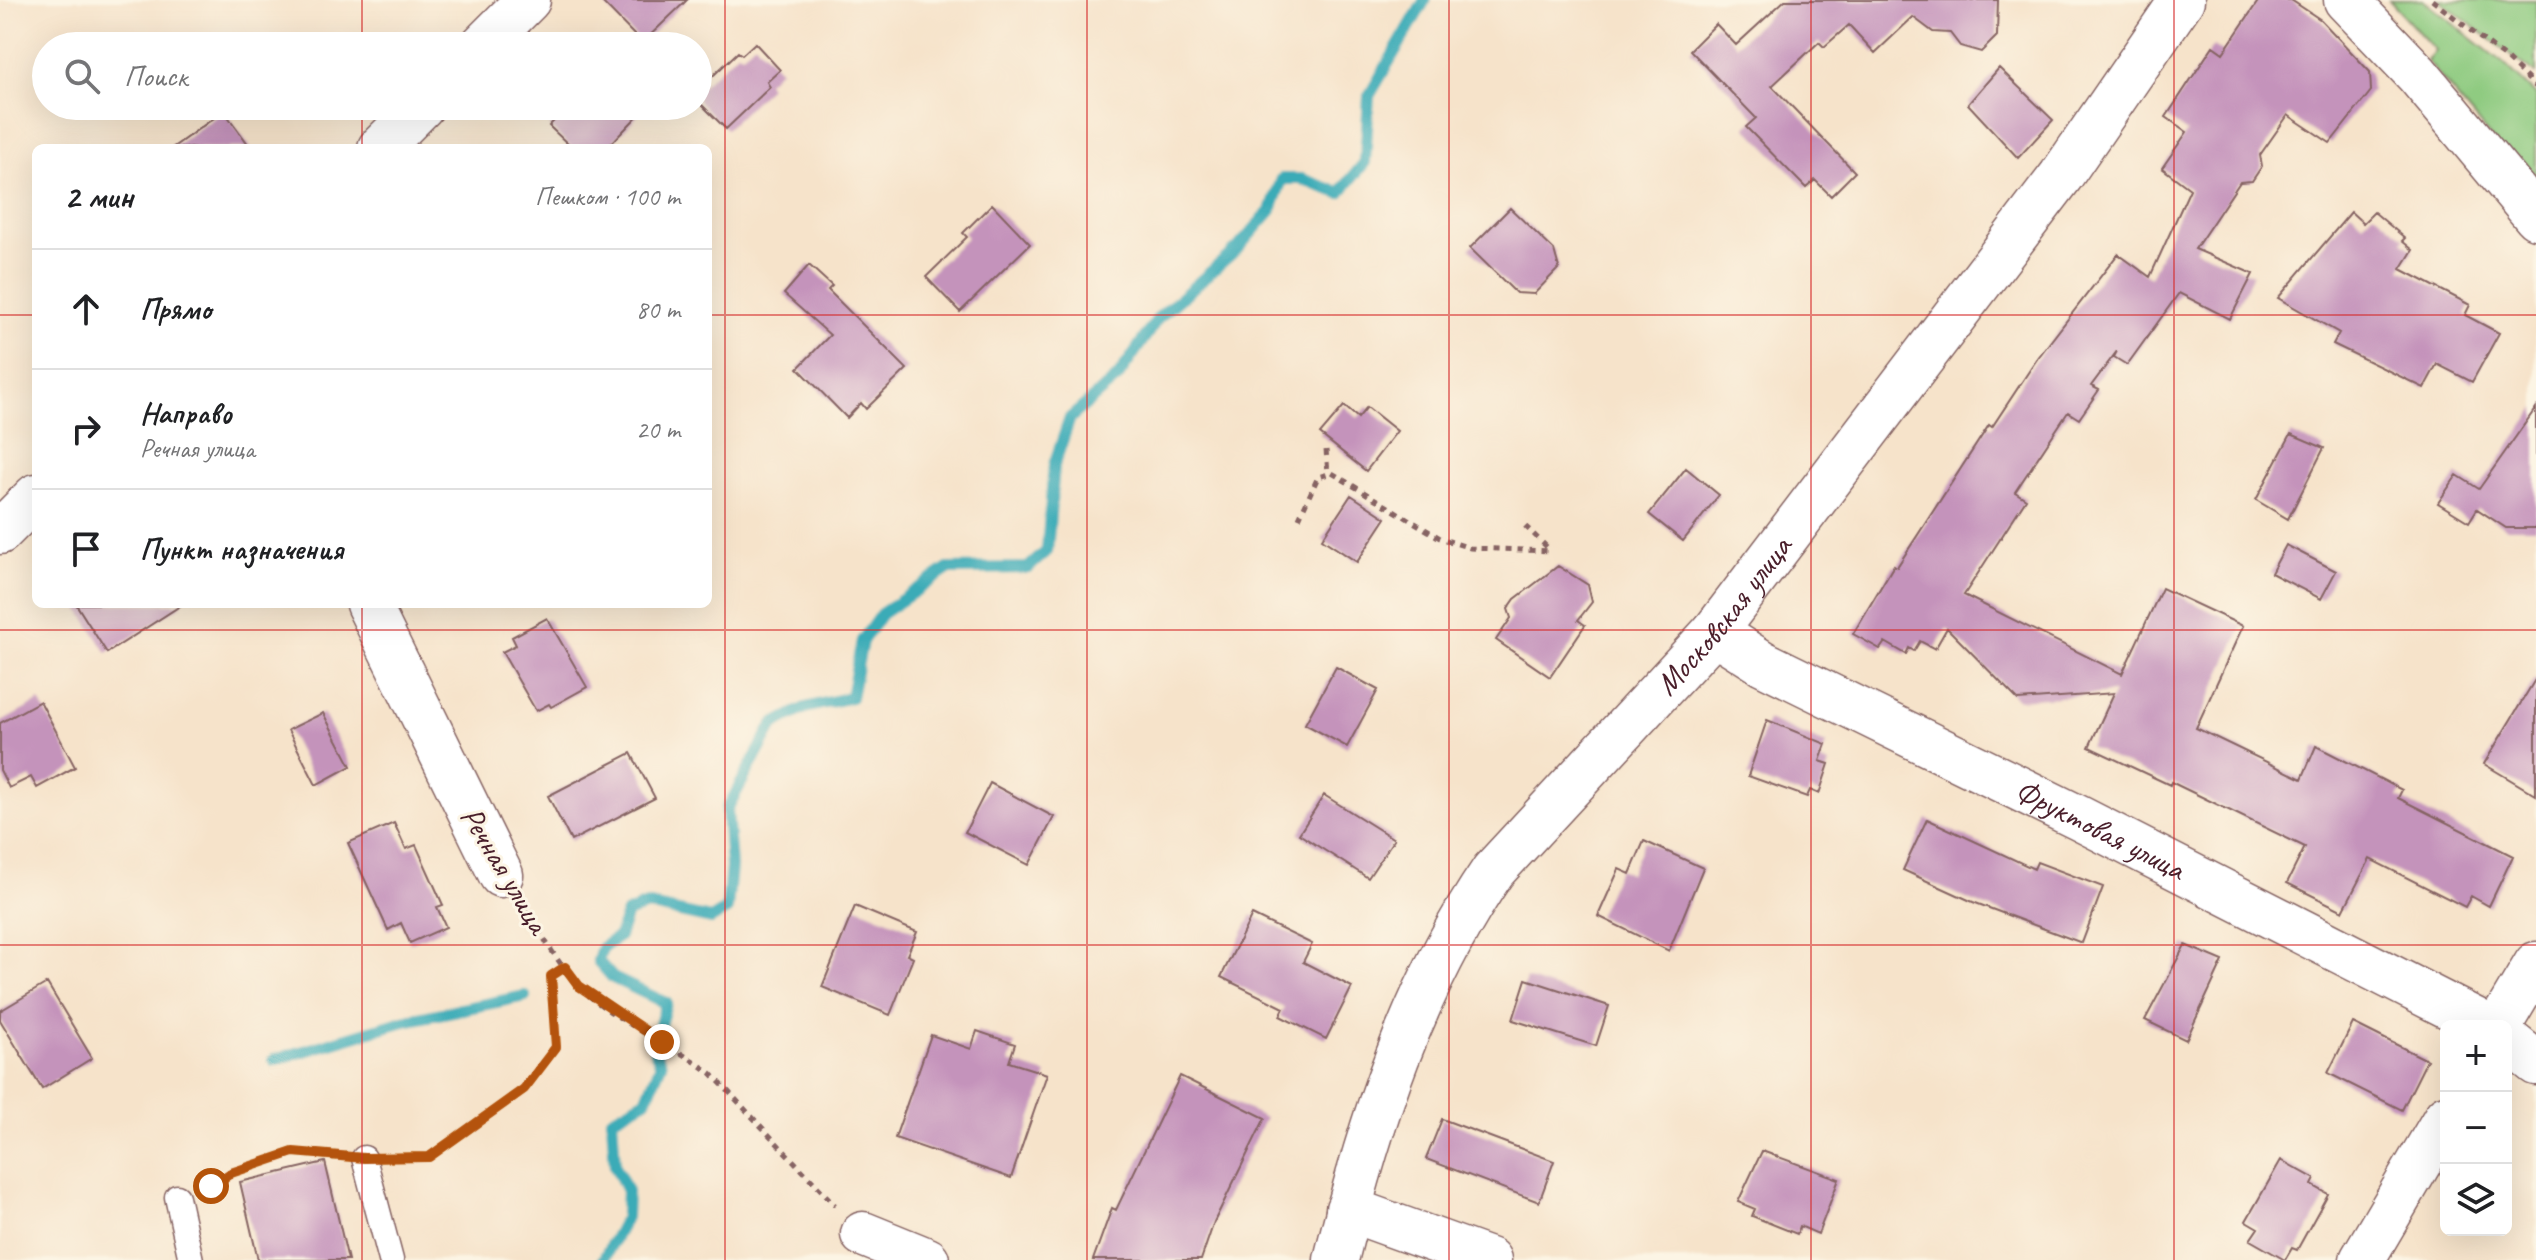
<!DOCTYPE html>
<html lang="ru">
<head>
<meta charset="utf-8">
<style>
	:root { --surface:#fff; --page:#f6f6f6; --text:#202124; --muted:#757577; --line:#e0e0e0 }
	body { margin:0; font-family:Caveat,sans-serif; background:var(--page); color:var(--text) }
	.controls { position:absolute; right:24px; bottom:24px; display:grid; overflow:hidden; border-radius:12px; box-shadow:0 8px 32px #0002 }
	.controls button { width:72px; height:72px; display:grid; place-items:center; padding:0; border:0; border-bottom:2px solid var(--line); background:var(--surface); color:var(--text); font:40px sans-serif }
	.stop { position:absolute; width:24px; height:24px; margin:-18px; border:6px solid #b45309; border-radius:50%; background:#fff }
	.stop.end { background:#b45309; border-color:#fff; box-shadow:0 2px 8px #0008 }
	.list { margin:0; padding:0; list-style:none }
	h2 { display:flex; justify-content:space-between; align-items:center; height:104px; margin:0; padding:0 32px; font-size:34px }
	h2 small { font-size:26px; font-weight:400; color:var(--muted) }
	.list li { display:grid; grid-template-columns:52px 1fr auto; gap:24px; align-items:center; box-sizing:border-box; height:120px; padding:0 32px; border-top:2px solid var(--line) }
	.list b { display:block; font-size:30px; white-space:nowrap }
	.list p { margin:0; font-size:26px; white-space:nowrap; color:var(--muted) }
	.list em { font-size:26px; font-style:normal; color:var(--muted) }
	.icon { flex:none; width:44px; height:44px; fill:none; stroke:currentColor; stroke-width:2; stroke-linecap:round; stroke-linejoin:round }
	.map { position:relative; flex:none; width:2536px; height:1260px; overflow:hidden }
	.search { position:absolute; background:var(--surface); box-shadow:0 8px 32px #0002; left:32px; top:32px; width:680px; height:88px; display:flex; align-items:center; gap:20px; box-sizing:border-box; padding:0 28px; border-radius:44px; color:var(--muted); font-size:30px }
	.panel { position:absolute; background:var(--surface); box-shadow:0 8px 32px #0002; left:32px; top:144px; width:680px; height:464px; border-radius:12px }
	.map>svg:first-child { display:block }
	.green { fill:#8fcb81; stroke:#6c7556; stroke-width:2 }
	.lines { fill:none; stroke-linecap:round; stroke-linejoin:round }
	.stream { stroke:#3aabb7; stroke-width:12 }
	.building { fill:#c493bb }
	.lane-casing { stroke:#866463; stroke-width:27 }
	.street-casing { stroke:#866463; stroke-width:47 }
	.path { stroke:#866463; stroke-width:5; stroke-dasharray:6 6; stroke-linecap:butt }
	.lane { stroke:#fff; stroke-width:24 }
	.street { stroke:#fff; stroke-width:44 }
	.route { stroke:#b45309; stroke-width:10 }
	.grid { fill:none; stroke:#d62828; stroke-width:2; stroke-opacity:0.55 }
	.labels { text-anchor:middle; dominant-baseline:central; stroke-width:6; stroke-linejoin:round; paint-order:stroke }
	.street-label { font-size:32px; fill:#4a1f2b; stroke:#fcf5e5 }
</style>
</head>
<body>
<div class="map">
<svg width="2536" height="1260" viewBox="0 0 2536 1260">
	<rect width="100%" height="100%" fill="#fcf5e5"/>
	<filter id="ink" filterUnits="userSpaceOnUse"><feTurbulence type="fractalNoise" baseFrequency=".0125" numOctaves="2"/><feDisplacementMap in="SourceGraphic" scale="16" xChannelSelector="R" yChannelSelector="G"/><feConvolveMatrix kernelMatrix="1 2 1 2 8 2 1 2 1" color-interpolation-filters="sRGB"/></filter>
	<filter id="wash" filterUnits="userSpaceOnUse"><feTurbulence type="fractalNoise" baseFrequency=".006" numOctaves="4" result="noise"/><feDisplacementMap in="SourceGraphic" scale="32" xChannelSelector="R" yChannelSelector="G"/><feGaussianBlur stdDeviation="1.8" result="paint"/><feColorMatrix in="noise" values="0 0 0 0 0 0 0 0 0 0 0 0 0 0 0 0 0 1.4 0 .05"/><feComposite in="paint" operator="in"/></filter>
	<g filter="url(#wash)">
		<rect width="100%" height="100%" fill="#f6e3ca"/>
		<path class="green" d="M2389,0H2423L2503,63L2536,95V192L2427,61L2435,50Z
			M2439,0H2536V74Z"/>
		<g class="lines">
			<path class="stream" d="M658,1032L666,1003L613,978L598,961L602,948L619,936L627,913L647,905L711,919L727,909L731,867L727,809L773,725L805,708L851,697L862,641L881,614L948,569L1028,568L1047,551L1054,465L1070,418L1118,377L1158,318L1238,248L1271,210L1282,179H1301L1340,193L1365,162L1369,96L1425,0
				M274,1060L404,1021L525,996
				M603,1260L626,1217L627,1191L615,1166L612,1119L646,1100L661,1064L655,1051"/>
		</g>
		<g id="blocks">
			<path class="building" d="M600,0H687L642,43Z
				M1785,0H1998L1997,36L1981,52L1960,46L1950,33L1933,32L1913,17L1875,53L1849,25L1824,47L1819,42L1772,86L1855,172L1831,196L1815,180L1806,188L1746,127L1756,118L1690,50L1716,24L1736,45Z
				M2259,0H2291L2321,20L2370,72L2371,91L2330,143L2288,115L2260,155L2262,166L2252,181L2240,182L2195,249L2253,274L2230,319L2179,293L2127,365L2114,357L2117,351L2091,386L2099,390L2079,419L2068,412L2015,492L2026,499L1964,595L2122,674L2162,588L2243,626L2196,728L2302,779L2316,746L2402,790L2398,798L2513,856L2489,906L2471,896L2465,907L2370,859L2343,911L2287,883L2305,847L2171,782L2170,785L2089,747L2114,693L2018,700L1947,628L1935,649L1920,641L1914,651L1909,648L1906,654L1885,642L1880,649L1853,634L1894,565L1897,567L1989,425L1992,427L2037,359L2118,254L2150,277L2190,189L2162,168L2187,132L2166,117L2213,46L2223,53Z
				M755,43L780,70L767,82L770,87L726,129L698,101V90L738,52L742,55Z
				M1999,68L2053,120L2018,158L1968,104Z
				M568,106H647L607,148H572L549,126Z
				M224,111L251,148H172Z
				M992,204L1030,244L960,312L926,277L967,237L963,233Z
				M1510,208L1554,250L1559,268L1534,294L1516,293L1470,248Z
				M2351,212L2363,223L2374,212L2405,238L2402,241L2413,250L2401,269L2470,305L2465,315L2499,333L2472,382L2437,364L2424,388L2333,344L2339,333L2278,298Z
				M809,265L832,286L828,290L907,369L866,409L861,403L847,418L798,368L830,335L784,294Z
				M1344,406L1358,418L1367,407L1397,431L1366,471L1320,434Z
				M2536,408V528H2506L2477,509L2469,522L2438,503L2457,475L2479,489Z
				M2291,434L2324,448L2288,519L2256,500Z
				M1686,468L1719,495L1683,541L1649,514Z
				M1351,495L1386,518L1357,562L1322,539Z
				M2286,545L2336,571L2321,599L2271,573Z
				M1558,566L1588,585L1592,602L1578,620L1585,625L1550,677L1496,640L1511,618L1508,609L1515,599Z
				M76,604H183L107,653Z
				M547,618L587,687L551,707L549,704L536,711L502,652L516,645L512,637Z
				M1336,667L1378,690L1347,747L1305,724Z
				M2536,678V795L2484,764Z
				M40,701L75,767L37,788L31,777L9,788L0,770V723Z
				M323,713L351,766L316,785L288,730Z
				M1767,720L1826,744L1820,761L1829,764L1819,794L1810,790L1807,797L1748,776Z
				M631,753L655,798L571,841L548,796Z
				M990,783L1054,817L1029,865L965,832Z
				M1324,795L1394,839L1368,878L1299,834Z
				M1927,819L2034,869L2037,862L2103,887L2082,943L1973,902L1903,870Z
				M394,823L406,849L416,845L443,905L437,907L446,927L410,943L401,923L388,930L348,843Z
				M1644,841L1703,868L1669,951L1598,916L1619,869L1630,874Z
				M855,906L917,932L907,955L913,958L890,1015L822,987Z
				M1252,915L1312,944L1303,962L1352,987L1326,1039L1280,1016L1284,1008L1221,977Z
				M2185,945L2223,961L2186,1040L2145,1020Z
				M1526,979L1609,1006L1596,1046L1513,1020Z
				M47,983L92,1058L42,1089L0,1020V1011Z
				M2353,1023L2427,1060L2402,1110L2328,1073Z
				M977,1031L1015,1044L1009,1062L1047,1074L1011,1178L895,1138L931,1035L971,1049Z
				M1180,1076L1265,1118L1214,1222L1201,1260H1093L1112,1208L1116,1210Z
				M1442,1119L1554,1161L1539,1202L1426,1159Z
				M1762,1151L1839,1179L1818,1234L1800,1226L1797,1234L1752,1216L1755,1209L1738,1202Z
				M2281,1160L2315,1179L2312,1185L2328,1194L2297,1250L2292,1248L2285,1260L2250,1240L2258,1228L2246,1221Z
				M325,1162L348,1260H258L240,1182Z"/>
		</g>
	</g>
	<g filter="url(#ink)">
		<use href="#blocks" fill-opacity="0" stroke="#866463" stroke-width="2"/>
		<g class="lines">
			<g class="lane-casing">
				<path id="lane" d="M364,1158L391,1260
					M177,1197L191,1260"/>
			</g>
			<g class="street-casing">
				<g id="street">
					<path d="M2346,0L2417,74L2536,217"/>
					<path d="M482,46L528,0"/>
					<path d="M380,148L422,106"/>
					<path d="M0,532L36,496"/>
					<path d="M368,604L501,875"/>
					<path id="s1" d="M1714,632L1763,663L2079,818L2487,1026"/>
					<path d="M2499,1026L2536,964"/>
					<path d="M2506,1039L2536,1063"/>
					<path d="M1348,1209L1489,1260"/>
					<path d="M863,1234L927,1260"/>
					<path id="s2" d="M1336,1260C1369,1124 1413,988 1493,871L1714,632L2061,176L2182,0"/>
					<path d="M2362,1260L2446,1117"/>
				</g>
			</g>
			<path class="path" d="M2432,0L2507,59L2536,87
				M1326,450L1328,473
				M1299,518L1318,477L1332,473L1440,538L1470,548L1551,551
				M1525,526L1550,550
				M525,909C542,934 557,963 578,985C612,1021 671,1043 711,1073L835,1205
				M396,1158L429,1157L524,1089L556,1047L551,976L565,967
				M207,1187L231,1173L293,1152L334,1157"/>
			<use href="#lane" class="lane"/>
			<use href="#street" class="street"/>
		</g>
	</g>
	<g class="lines" filter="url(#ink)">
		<path class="route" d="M211,1186L231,1173L293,1152L364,1158L429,1157L524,1089L556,1047L551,976L565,967L579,986L662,1042"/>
	</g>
	<path class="grid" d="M362,0V46M725,0V1260M1087,0V1260M1449,0V1260M1811,0V1260M2174,0V1260M362,106V148M0,315H36M708,315H2536M362,604V1260M0,630H2536M0,945H2536"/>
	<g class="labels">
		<g class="street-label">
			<text stroke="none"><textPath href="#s2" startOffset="766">Московская улица</textPath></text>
			<text stroke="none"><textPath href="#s1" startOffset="434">Фруктовая улица</textPath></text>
			<text transform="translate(505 870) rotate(59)">Речная улица</text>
		</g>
	</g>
</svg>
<div class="controls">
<button>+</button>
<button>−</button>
<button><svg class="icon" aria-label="layers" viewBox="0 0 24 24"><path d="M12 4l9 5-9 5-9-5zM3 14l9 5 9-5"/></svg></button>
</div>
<div class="stop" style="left:211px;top:1186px"></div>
<div class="stop end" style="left:662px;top:1042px"></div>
<div class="search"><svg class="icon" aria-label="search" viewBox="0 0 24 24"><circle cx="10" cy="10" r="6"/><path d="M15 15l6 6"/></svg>Поиск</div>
<section class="panel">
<h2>2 мин<small>Пешком · 100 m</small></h2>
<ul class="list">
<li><svg class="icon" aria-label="ahead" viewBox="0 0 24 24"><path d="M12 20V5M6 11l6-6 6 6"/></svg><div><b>Прямо</b></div><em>80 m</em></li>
<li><svg class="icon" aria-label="right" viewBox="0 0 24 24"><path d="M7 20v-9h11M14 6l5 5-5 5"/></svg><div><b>Направо</b><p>Речная улица</p></div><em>20 m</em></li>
<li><svg class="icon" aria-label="arrive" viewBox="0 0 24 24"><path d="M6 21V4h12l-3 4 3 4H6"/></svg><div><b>Пункт назначения</b></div></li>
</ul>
</section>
</div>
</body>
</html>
